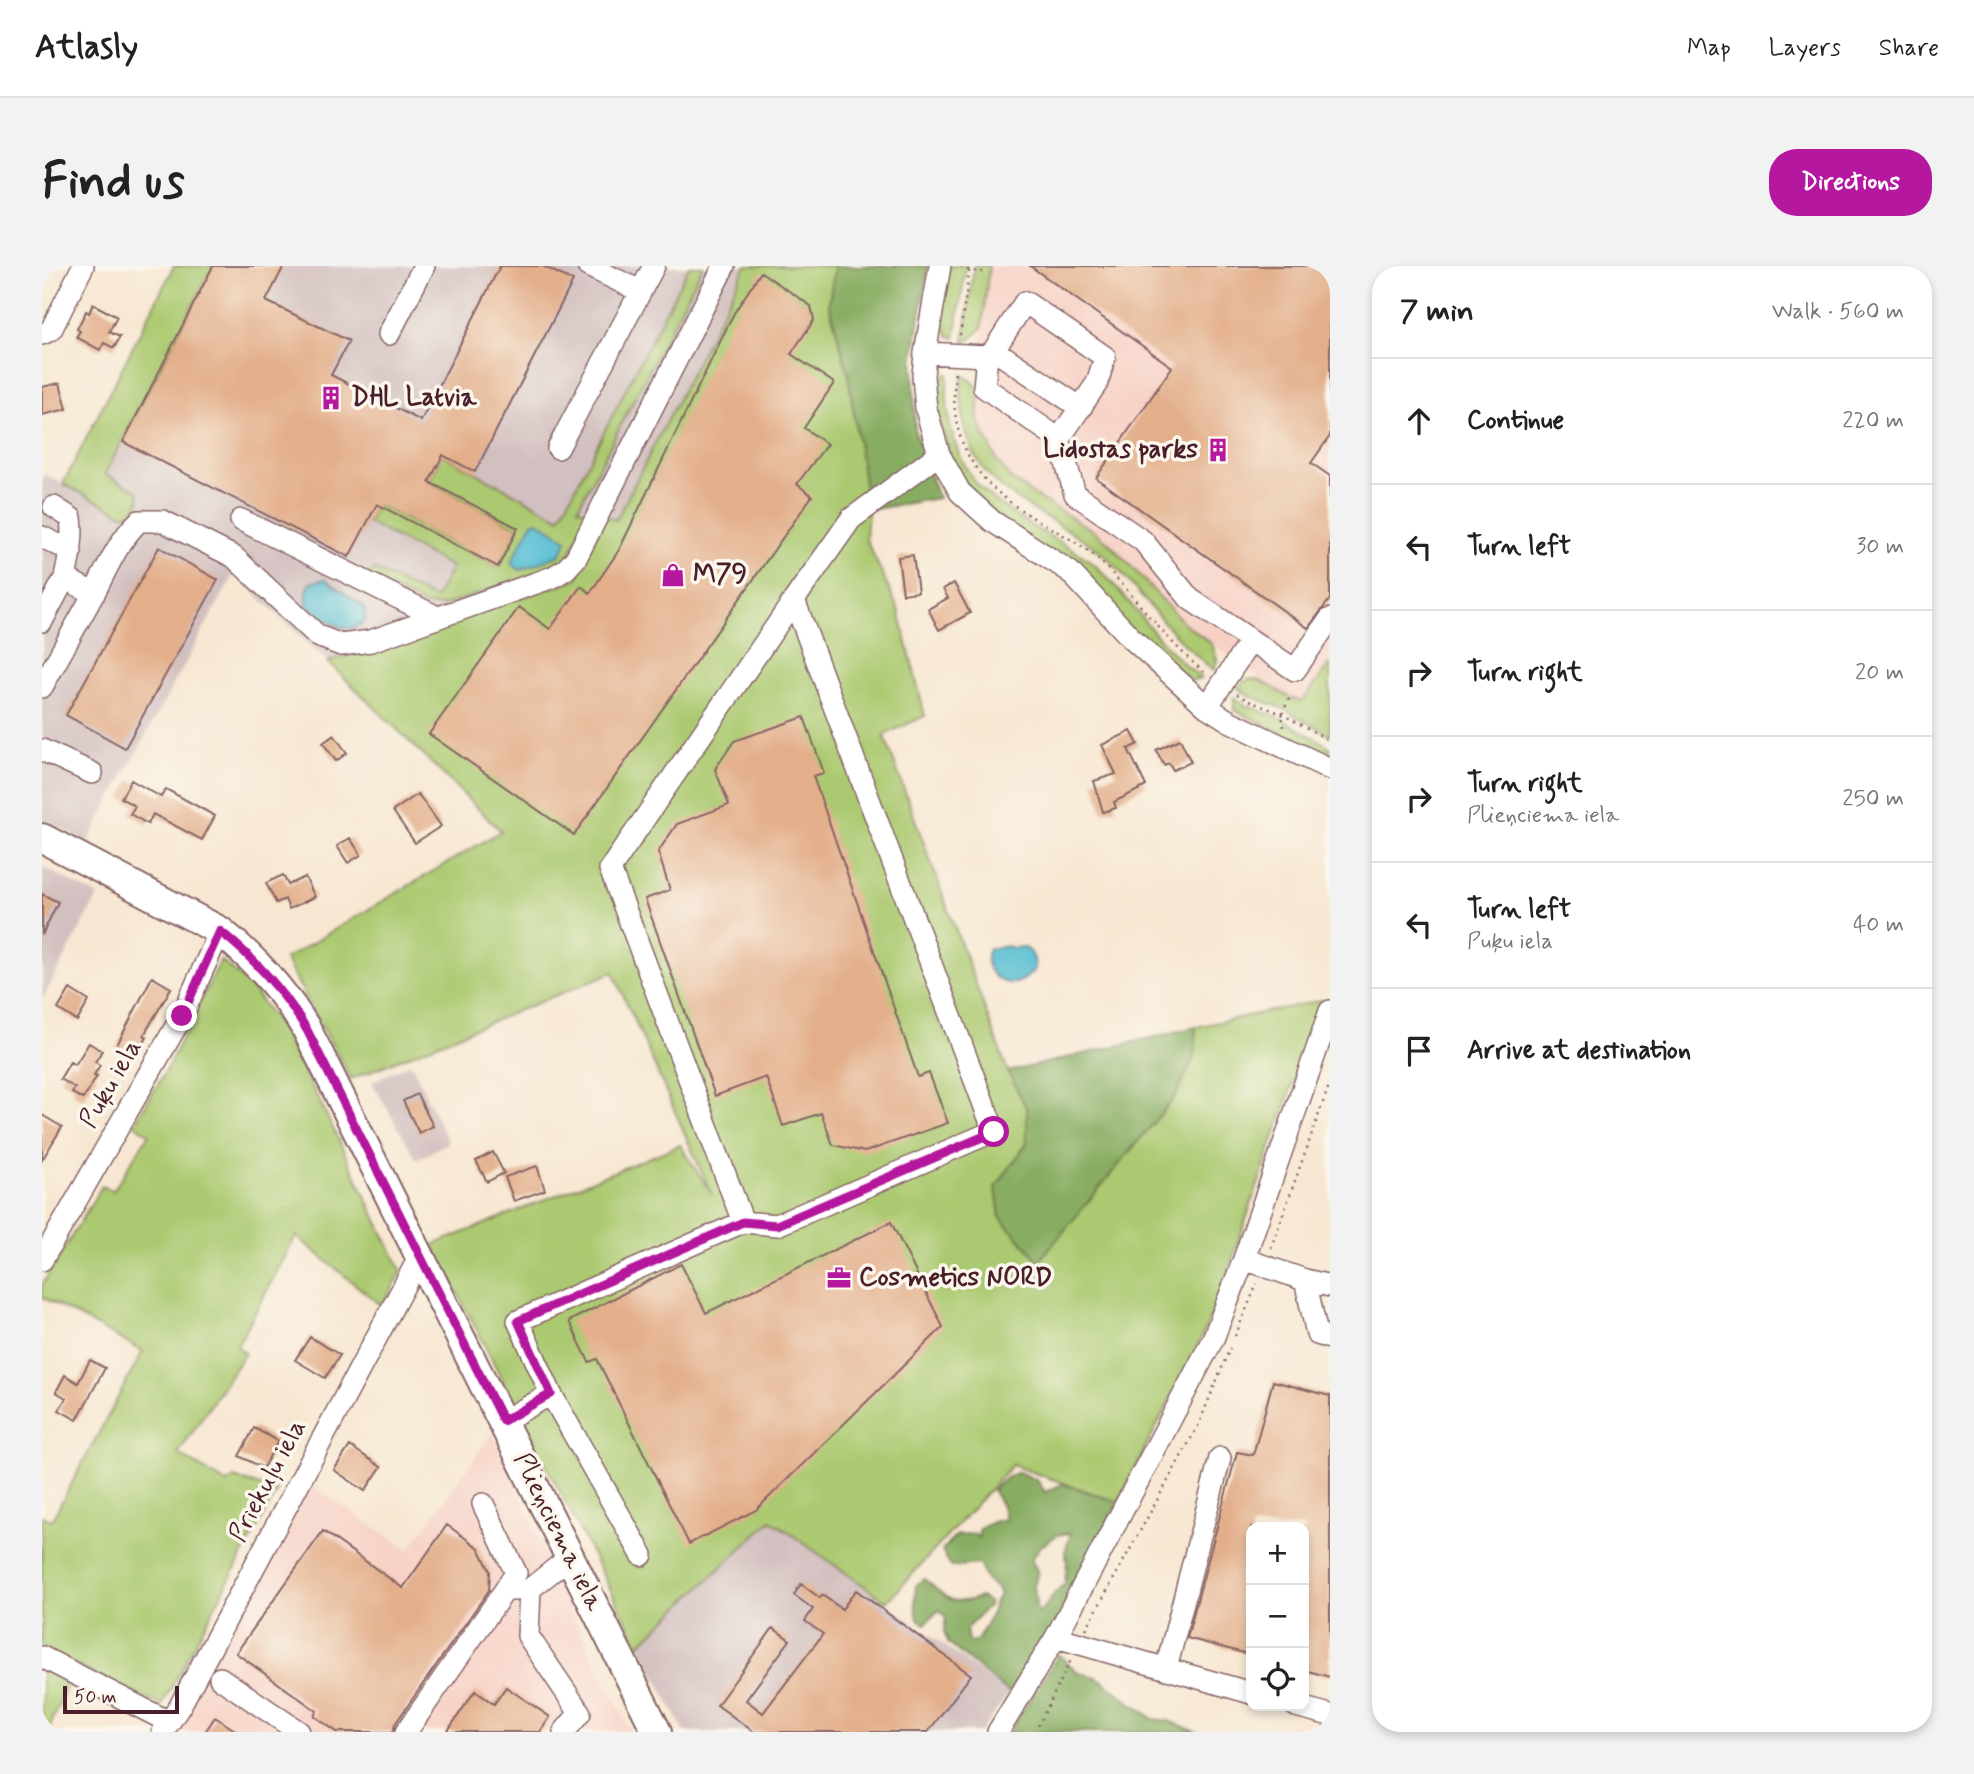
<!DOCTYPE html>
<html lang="en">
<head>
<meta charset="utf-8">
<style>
	:root { --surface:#fff; --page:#f2f2f2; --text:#222; --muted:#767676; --line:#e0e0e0; --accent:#b5179e }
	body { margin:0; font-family:Mynerve,sans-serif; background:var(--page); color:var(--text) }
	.controls { position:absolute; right:21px; bottom:21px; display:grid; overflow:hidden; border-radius:14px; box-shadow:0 4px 10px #0003 }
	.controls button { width:63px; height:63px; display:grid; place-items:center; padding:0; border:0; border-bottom:2px solid var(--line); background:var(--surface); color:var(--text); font:35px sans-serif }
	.scale { position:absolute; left:21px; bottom:18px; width:116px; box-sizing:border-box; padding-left:7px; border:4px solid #4a1f2b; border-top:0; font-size:19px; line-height:24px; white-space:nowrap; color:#4a1f2b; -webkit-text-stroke:5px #fbf7ec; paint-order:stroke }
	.stop { position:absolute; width:21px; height:21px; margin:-16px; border:5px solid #b5179e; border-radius:50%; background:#fff }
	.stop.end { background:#b5179e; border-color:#fff; box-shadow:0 2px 7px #0008 }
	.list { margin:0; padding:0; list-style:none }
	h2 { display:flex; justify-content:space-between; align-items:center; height:91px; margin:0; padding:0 28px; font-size:30px }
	h2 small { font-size:23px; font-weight:400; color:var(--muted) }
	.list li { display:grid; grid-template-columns:46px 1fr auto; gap:21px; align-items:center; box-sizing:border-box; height:126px; padding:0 28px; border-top:2px solid var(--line) }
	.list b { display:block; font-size:26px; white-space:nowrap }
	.list p { margin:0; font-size:23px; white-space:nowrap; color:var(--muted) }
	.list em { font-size:23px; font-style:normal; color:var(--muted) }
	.icon { flex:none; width:38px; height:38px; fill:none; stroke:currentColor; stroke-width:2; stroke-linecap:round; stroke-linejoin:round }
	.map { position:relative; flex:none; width:1288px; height:1466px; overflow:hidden; border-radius:28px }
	header { display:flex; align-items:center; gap:42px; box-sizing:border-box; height:98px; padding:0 35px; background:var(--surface); border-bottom:2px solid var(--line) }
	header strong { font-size:33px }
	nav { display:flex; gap:38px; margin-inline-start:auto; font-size:24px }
	.intro { display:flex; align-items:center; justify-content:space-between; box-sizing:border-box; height:168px; padding:0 42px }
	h1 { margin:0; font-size:49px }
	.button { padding:18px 32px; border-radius:28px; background:var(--accent); color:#fff; font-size:24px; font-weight:700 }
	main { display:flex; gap:42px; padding:0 42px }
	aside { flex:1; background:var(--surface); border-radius:28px; box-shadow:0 4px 10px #0003 }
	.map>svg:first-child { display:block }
	.built { fill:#f7d1c6 }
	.industrial { fill:#d2bfbf }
	.green { fill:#abc970; stroke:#7a744e; stroke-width:2 }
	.forest { fill:#88ad62; stroke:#696646; stroke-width:2; fill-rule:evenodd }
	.water { fill:#56bed3; stroke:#506e7f; stroke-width:2 }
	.building { fill:#e3af8b }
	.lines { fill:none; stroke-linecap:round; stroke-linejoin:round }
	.minor-casing { stroke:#876565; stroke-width:24 }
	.major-casing { stroke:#876565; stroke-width:32 }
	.path { stroke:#876565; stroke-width:2.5; stroke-dasharray:2 5; stroke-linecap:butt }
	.minor { stroke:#fff; stroke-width:21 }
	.major { stroke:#fff; stroke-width:28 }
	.route { stroke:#b5179e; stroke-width:9 }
	.labels { text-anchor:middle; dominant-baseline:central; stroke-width:7; stroke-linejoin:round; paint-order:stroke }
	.poi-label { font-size:26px; font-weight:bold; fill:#4a1f2b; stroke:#fbf7ec; text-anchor:start }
	.street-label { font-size:26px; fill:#4a1f2b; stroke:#fbf7ec }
</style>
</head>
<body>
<header>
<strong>Atlasly</strong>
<nav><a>Map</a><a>Layers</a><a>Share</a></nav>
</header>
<div class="intro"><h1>Find us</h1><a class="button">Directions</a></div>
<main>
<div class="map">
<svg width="1288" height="1466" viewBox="0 0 1288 1466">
	<rect width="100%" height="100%" fill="#fbf7ec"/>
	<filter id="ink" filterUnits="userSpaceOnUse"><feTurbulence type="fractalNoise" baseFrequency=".0143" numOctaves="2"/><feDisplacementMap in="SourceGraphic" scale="14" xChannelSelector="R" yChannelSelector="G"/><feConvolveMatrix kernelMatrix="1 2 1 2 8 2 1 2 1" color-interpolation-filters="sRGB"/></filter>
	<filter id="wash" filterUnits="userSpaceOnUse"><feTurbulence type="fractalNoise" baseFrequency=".00686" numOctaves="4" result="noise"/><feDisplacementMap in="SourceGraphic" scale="28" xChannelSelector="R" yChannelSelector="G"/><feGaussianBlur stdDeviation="1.57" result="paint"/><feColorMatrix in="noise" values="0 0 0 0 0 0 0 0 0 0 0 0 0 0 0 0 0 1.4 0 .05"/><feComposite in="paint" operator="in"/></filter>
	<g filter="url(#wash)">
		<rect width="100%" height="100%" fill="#f7e7d2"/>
		<path class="built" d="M947,0H1288V450L1241,428L1142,358L1068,278L1054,266L998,233L969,213L955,195L936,154L941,53Z
			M451,1166L531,1350L589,1466H128L267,1218L367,1284Z"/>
		<path class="industrial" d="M132,0H704L563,276L535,313L286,396L192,308L51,566L47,577L0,553V213L3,208L21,218Z
			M0,601L56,630L0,734Z
			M369,797L406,876L375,894L330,816Z
			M729,1253L967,1427L938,1466H643L597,1379Z"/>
		<path class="green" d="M132,0H171L63,208L96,225C100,236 94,246 83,249L21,218Z
			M647,0H661L536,242L547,247L525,293L504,304L401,340L382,339L327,310L331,303L393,333L410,301L326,257L335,238L456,301L476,262L387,216L401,189L518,252Z
			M704,0H793L787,37L806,107L826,244L824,273L857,345L883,450L842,469L966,806L985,843V877L954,921L958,951L997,994L1132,832L1153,789L1154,761L1280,734L1176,1034L1156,1079L1076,1236L970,1199L845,1336L729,1254L597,1379L391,979L638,879L670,929L571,706L309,813L243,693L459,565L286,396L535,313L562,249L574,254Z
			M908,0H924L913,72L907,70L896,51Z
			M932,0H947L940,62L928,74L922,75Z
			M904,108H906C902,143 909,180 929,210C942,230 970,247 990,260C1013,274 1037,284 1057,303C1093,338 1118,382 1159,412L1148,415L943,241L913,205L889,126Z
			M920,109L929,114L938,124L936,154L955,195L969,213L998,233L1054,266L1068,278L1142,357L1170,378L1175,394L1172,404C1141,381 1118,352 1094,324C1084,313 1076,301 1065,292C1045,273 1022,262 998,248C979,236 953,220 940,201C922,174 917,141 920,109Z
			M1288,398V469L1242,443L1208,430L1196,422C1209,403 1226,419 1240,427C1246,431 1253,433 1260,436Z
			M1192,431L1203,439L1238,452L1288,481V490L1192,444Z
			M179,694L208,720L237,759L278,836L360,1006L341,1038L336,1037L254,970L195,1080L203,1087L136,1188L185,1217L192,1212L235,1225L120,1439L74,1420L0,1381V1250L10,1254L101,1085L0,1031V1019L60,920L71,925L107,868L92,858L122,808Z
			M0,1402L26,1415L6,1466H0Z"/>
		<path class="forest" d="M793,0H886L871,95L873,166L896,232L826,244L806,107L787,37Z
			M1154,761L1153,789L1132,832L997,995L958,951L954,921L985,877V843L966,806Z
			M976,1206L995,1214L1003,1226L1021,1218L1076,1236L1012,1364L998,1374L995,1388L967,1427L906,1377L902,1365L904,1351L897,1344L883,1358L876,1353L873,1334L874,1319L882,1313C905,1331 908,1342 939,1331L947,1336L946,1340L924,1363L926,1376L935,1375L951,1345L953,1335L958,1329L955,1322L945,1315L937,1298L909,1301L900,1284L915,1269L932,1268L937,1272V1263L953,1255L963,1253L960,1240L950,1224L965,1211ZM1029,1267L1023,1286L1025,1295L1023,1318C1008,1327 1010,1338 995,1348L992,1320L996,1306L989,1294L998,1281L1015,1269Z
			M1017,1388L1036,1407L1055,1411L1111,1453L1127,1455L1155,1466H967Z"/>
		<path class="water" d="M496,255L525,274L518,289L478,304L469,297L490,257Z
			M283,313L322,341L324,354C305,374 282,352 265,339V326L268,317Z
			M966,680L970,682L982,681C991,687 993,692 993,703C989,707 984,713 979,715C959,724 938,703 947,683Z"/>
		<g id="blocks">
			<path class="building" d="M171,0H242L224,35L307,75L289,109L379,155L458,0H501L531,15L433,206L401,189L387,216L476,262L456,301L335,238L307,291L81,176Z
				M988,0H1288V170L1269,197L1288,210V333L1266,362L1054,212L1130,101Z
				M719,6L769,40L772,54L749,88L792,117L762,162L785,178L755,218L770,230L532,569L387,468L477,341L508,363L539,320L548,327L577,284L692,47Z
				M51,38L75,51L67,66L78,71L72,82L62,77L58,84L34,71L38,65L35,63L44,45L47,47Z
				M18,117L25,143L0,149V121Z
				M117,281L176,314L83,482L24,449Z
				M871,289L876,326L861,328L856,291Z
				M912,317L928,347L897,364L886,343L906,332L901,323Z
				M762,451L782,507L771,510L876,811L887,807L906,857L823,886L791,879L779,847L741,860L724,811L673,830L603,633L628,624L616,586L635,558L687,539L673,503L692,475Z
				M1089,465L1096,478L1086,483L1104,520L1072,536L1074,542L1061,546L1052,515L1074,508L1060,479Z
				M292,469L305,487L294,495L281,477Z
				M1138,473L1149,496L1131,504L1127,497L1122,499L1114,484Z
				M89,514L119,531L124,523L173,550L160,574L111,548L106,558L88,548L93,540L79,532Z
				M376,528L399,560L373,577L351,545Z
				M308,572L319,589L306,597L295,580Z
				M241,609L246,619L263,611L273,631L247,643L243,633L234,637L224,617Z
				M0,628L16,636L0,669Z
				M110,711L129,722L102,769L105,771L94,791L74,781Z
				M28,723L47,735L35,755L16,743Z
				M47,777L60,785L53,796L58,799L52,809L55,810L41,833L30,827L33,822L18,813L28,796L33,799Z
				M375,828L391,860L377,867L361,835Z
				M0,849L20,861L0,894Z
				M451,886L462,907L445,916L434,895Z
				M495,900L503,924L472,935L463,911Z
				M849,956L901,1061L714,1244L647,1278L555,1093L547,1096L527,1055L639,998L664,1047Z
				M268,1071L298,1089L283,1112L253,1094Z
				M48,1094L63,1102L35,1154L17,1144L24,1132L14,1126L23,1109L36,1117Z
				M1231,1115L1288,1130V1411L1262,1404V1261H1209V1389L1145,1372L1195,1186L1211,1189Z
				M212,1162L236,1175L221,1202L197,1190Z
				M308,1180L339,1201L323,1225L292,1204Z
				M405,1259L437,1282L448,1305L447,1324L353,1458L351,1466H295L272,1450L275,1445L194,1387L281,1265L361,1322Z
				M759,1318L778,1332L780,1329L800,1343L814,1324L929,1409L886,1466H712L675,1439L731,1362L748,1374L704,1434L721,1447L781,1368L763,1355L771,1343L752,1329Z
				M464,1421L508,1451L498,1466H405L433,1425L452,1438Z
				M173,1451L196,1466H163Z"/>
		</g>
	</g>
	<g filter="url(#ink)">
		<use href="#blocks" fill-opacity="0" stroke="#876565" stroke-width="2"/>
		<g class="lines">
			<g class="minor-casing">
				<path id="minor" d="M546,0L598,25
					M898,0L883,87L881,110L884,143L897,188L918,226L950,255L1027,305L1090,373L1165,441L1187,455L1288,503
					M0,68L9,64L41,0
					M347,68L382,0
					M952,84L1039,142
					M883,87L945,90L942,121L1017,173L1055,117L1063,91L983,36L952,84L945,90
					M1017,173L1033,228L1101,275L1148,333L1253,404L1288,353
					M516,182L612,0
					M12,241L29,252C32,272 27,292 23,312L52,328
					M199,254L395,351
					M0,271L29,285
					M752,334L809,253L897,188
					M0,355L23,312
					M0,421C17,390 34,360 51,329C65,303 75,276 97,255H121L192,291L276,370L299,379L329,375L511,311L524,303L534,292L682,0
					M1165,441L1209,374
					M0,484L50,507
					M1202,993L1263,1014L1275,1068L1288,1072
					M0,994L140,750L178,665
					M1263,1014L1288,1020
					M461,1155L509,1128
					M441,1238L474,1307L463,1324H475
					M600,1289L509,1128L476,1055L701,956L735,959L952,865L752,334L568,603L701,956
					M1014,1371L1209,1427
					M0,1391L127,1456
					M1124,1403L1178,1192
					M178,1412L257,1466
					M1254,1440L1288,1449
					M121,1466L138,1440L379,988
					M364,1466L463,1324
					M522,1466L538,1447L486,1370L488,1323L528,1291
					M956,1466L1014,1371L1171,1073L1202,993L1288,745"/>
			</g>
			<g class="major-casing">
				<path id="major" d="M0,572L178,665C213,693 242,725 265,764L615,1466"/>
			</g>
			<path class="path" d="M919,0L927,4L945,7
				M918,69L928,0
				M913,107C906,180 936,220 997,255C1020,269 1045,280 1063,300C1098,336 1126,378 1166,409
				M1195,428L1205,434L1240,448L1288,475
				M1242,461L1240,448L1248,431
				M1229,982L1288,817
				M1193,1070L1215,1018
				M1044,1363L1156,1160L1188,1082
				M993,1466L1029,1394"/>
			<use href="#minor" class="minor"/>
			<use href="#major" class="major"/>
		</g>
	</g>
	<g class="lines" filter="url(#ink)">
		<path class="route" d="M140,750L178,665C213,693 242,725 265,764L461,1155L509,1128L476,1055L701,956L735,959L952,866"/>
	</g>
	<defs>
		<g id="building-bare" transform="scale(1.89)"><path d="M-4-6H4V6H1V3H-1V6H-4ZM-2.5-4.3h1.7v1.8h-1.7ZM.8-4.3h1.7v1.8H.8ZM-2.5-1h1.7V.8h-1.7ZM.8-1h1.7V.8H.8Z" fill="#b5179e" stroke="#fbf7ec" stroke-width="2.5" paint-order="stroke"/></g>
		<g id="shop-bare" transform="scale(1.89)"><path d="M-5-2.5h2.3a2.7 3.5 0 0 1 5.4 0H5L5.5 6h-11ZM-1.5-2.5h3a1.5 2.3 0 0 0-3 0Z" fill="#b5179e" stroke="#fbf7ec" stroke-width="2.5" paint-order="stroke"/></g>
		<g id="office-bare" transform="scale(1.89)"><path d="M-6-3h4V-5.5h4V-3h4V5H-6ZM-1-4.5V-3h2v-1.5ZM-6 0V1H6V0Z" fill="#b5179e" stroke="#fbf7ec" stroke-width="2.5" paint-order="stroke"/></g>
	</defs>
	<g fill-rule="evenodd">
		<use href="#building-bare" x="289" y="132"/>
		<use href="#building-bare" x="1176" y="184"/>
		<use href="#shop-bare" x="631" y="309"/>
		<use href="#office-bare" x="797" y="1012"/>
	</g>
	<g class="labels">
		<g class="poi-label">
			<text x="309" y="132">DHL Latvia</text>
			<text x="1156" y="184" text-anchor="end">Lidostas parks</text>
			<text x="651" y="309">M79</text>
			<text x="817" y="1012">Cosmetics NORD</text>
		</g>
		<g class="street-label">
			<text transform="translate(69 818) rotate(-60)">Puķu iela</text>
			<text transform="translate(226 1215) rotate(-62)">Priekuļu iela</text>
			<text transform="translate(516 1266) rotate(64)">Plieņciema iela</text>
		</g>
	</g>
</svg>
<div class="controls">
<button>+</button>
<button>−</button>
<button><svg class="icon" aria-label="locate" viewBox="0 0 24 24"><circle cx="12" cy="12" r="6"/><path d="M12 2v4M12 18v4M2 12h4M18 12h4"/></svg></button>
</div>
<div class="scale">50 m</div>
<div class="stop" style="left:952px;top:866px"></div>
<div class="stop end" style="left:140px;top:750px"></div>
</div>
<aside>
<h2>7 min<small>Walk · 560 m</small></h2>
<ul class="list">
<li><svg class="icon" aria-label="ahead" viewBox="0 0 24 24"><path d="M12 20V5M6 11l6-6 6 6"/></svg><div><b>Continue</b></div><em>220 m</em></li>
<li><svg class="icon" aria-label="left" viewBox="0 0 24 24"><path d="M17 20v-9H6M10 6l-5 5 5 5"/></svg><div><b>Turn left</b></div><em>30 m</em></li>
<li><svg class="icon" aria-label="right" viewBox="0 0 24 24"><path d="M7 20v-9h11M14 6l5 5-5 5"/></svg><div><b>Turn right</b></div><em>20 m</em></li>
<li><svg class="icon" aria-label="right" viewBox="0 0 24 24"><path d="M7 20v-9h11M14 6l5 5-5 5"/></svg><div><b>Turn right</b><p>Plieņciema iela</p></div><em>250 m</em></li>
<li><svg class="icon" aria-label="left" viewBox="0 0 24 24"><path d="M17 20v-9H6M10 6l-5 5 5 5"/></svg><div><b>Turn left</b><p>Puķu iela</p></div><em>40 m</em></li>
<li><svg class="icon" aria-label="arrive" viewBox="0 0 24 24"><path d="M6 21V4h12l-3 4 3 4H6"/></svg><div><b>Arrive at destination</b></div></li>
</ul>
</aside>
</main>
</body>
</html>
